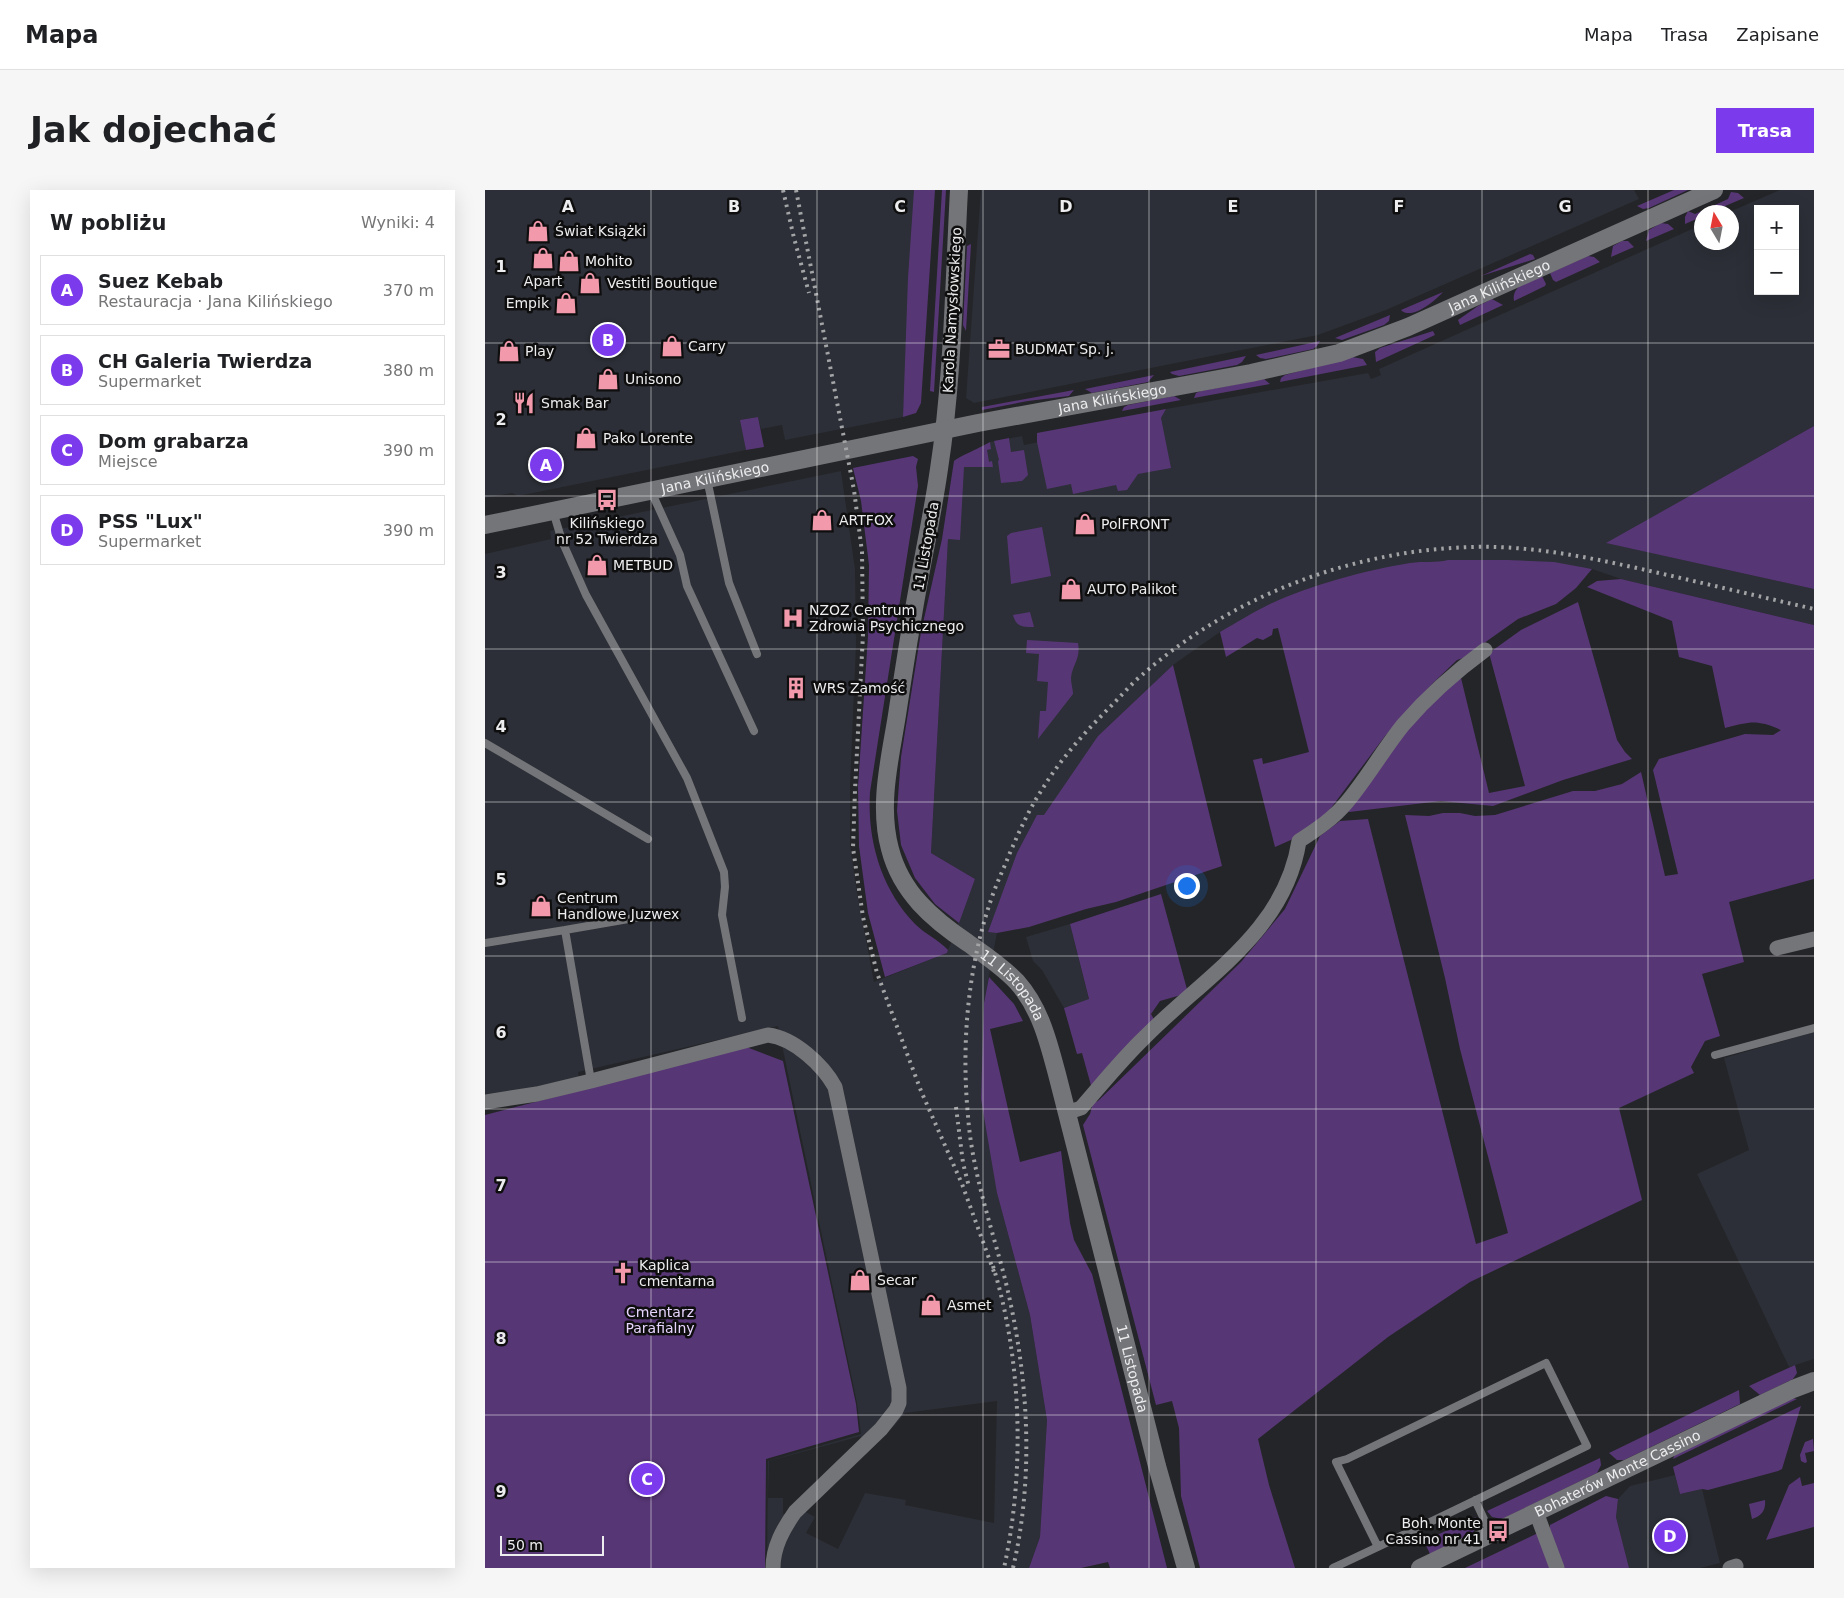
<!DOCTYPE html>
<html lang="pl">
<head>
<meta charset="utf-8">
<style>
	:root { --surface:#fff; --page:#f6f6f6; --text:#202124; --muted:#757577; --line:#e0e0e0; --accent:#7c3aed }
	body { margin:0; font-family:"DejaVu Sans",sans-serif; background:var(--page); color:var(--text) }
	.controls { position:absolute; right:15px; top:15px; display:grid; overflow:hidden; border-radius:0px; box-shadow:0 5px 20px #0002 }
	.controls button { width:45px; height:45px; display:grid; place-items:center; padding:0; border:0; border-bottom:1px solid var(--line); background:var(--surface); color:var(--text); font:25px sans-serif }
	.compass { position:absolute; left:1209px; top:15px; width:45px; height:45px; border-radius:50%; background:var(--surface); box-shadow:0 5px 20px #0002; rotate:350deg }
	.scale { position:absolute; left:15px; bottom:12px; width:104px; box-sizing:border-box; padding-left:5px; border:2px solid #ededef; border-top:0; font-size:14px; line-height:18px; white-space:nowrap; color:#ededef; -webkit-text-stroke:4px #0e0e0f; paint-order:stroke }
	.you { position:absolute; left:701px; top:695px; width:18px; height:18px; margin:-12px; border:4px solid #fff; border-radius:50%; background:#1a73e8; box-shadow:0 0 0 8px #1a73e833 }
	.badge { display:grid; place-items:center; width:32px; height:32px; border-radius:50%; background:var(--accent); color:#fff; font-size:16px; font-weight:700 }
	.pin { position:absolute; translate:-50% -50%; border:2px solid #fff; box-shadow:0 1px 5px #0006 }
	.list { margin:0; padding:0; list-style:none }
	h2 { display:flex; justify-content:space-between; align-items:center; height:65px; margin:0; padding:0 20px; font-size:21px }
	h2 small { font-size:16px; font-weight:400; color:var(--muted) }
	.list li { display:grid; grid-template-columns:32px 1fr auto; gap:15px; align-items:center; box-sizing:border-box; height:70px; margin:0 10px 10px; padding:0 10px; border:1px solid var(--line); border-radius:0px }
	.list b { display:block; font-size:19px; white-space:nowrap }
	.list p { margin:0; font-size:16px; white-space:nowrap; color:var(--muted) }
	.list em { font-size:16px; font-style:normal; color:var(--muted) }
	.map { position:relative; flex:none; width:1329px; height:1378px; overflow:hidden; border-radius:0px }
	header { display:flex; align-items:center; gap:30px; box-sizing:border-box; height:70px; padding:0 25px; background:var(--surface); border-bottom:1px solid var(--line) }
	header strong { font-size:24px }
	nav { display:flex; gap:28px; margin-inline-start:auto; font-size:18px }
	.intro { display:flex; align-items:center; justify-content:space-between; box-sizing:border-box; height:120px; padding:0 30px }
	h1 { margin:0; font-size:35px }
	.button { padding:12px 22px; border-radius:0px; background:var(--accent); color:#fff; font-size:18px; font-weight:700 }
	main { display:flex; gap:30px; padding:0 30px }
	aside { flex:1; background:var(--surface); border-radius:0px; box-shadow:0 5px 20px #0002 }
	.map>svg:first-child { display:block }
	.built { fill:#2c2f37; fill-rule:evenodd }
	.green { fill:#573675 }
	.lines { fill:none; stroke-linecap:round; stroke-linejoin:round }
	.service { stroke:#747578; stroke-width:8 }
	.minor { stroke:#747578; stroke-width:15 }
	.tertiary { stroke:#747578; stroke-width:18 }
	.rail { stroke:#a3a4a6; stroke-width:4; stroke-dasharray:2.5 5; stroke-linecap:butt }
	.grid { fill:none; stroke:#ededef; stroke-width:1; stroke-opacity:0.55 }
	.labels { text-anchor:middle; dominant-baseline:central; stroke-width:5; stroke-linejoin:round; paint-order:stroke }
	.poi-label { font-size:14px; fill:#ededef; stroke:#0e0e0f; text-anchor:start }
	.street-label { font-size:14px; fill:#ededef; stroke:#0e0e0f }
	.park-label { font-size:14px; fill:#e8d5fe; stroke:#0e0e0f }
	.grid-label { font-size:16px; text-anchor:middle; font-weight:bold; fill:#ededef; stroke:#0e0e0f; stroke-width:5; stroke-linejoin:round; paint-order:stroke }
</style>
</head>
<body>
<header>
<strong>Mapa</strong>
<nav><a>Mapa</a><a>Trasa</a><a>Zapisane</a></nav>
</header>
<div class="intro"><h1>Jak dojechać</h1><a class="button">Trasa</a></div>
<main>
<aside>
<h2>W pobliżu<small>Wyniki: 4</small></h2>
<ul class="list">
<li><span class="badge">A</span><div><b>Suez Kebab</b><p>Restauracja · Jana Kilińskiego</p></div><em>370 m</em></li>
<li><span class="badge">B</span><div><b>CH Galeria Twierdza</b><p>Supermarket</p></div><em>380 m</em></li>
<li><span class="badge">C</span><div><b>Dom grabarza</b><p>Miejsce</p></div><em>390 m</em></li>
<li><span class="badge">D</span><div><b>PSS &quot;Lux&quot;</b><p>Supermarket</p></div><em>390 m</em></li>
</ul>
</aside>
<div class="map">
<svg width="1329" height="1378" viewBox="0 0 1329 1378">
	<rect width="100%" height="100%" fill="#242528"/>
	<path class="built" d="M0,0H431L418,227L300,250L297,235L276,239L273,227L256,230L261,260L33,306L27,303L0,308Z
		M496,0H1149L1154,9L901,120L833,145L489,213L481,208Z
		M1295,0H1329V236L1122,353L1329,399V435L1136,389L1107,379L1023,370L927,373L859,388L828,398L735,442L688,475L613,546L516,721L499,813L512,1003L545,1125L562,1230L555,1347L544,1378H282L283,1271L376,1244L372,1213L293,836L93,882L94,888L27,903L0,904V364L66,349L65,341L356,281L370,379L371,455L365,597V655L372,702L389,792L462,763L490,689L446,663L466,291L489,261L505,252L537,246L539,255L676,228L681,219L883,183L886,189L896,185L894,179L1216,35V52H1246V22H1244ZM1273,19H1310V101H1273ZM512,1211L509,1333L420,1315L421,1310L380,1303L353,1359L321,1343L330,1327L319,1321L410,1235L420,1223ZM376,1246L374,1252L301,1324H298V1308H283L284,1271Z
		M585,734L604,810L579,818L557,780L548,771L541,747Z
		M1329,842V1169L1304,1177L1212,984L1264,960L1239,868Z
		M1190,1285L1195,1304L1217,1299L1235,1373L1215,1378H1144L1131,1327L1133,1309L1145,1296Z"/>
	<path class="green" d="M429,0H450L436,213L431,223L418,227L423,88Z
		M457,0H461L449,202L445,201Z
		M1189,0H1203L1164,18L1158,19L1152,16Z
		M1246,2L1253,3L1259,8L1226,22H1216V27L1200,34V27L1203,21L1210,24L1243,9Z
		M1176,33L1183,34L1189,39L1161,51L1164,40Z
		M1137,51H1143L1149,57L1126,67L1128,56Z
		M486,54L481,141L478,135L482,56Z
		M1045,64L1048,65L1050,69L996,86Z
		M1103,66L1109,67L1115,72L1071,92L1068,90L1065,83Z
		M1057,86L1061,94L1060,96L1029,111C1026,95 1045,91 1057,86Z
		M958,102C951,110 927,131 916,120Z
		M1007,109L1018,115L975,135L973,130L993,116Z
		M905,125L904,131L899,135L857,150L850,148Z
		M948,141L950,145L891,172L890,162L895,158Z
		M835,151L832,156L828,159L781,169L775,168L771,165Z
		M761,166L757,172L752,175L694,186L687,184L685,182Z
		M867,167L878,169L882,175L795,192L796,188L800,185Z
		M669,185L663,192L607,203L600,199Z
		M779,189L785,194L709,208L711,203L716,201Z
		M589,200L584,206L543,211L497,220V217Z
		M689,206L696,210L637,221L639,217L643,215Z
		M681,219L676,228L686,278L653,284L642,300L633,301L631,295L588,304L586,294L562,299L552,252V243Z
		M273,227L279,257L261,260L255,230Z
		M1329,236V399L1121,353Z
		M524,248L526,262L539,260L543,285L537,291L516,293L513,271L514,270L509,251Z
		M505,252L506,259L502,260L504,272L507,271L508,277H479L475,350L463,349L446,663L490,689L474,733L450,714L430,688L416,655L412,621L416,567L436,442L457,349L469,271C473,267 497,257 505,252Z
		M428,266L433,269L431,277L433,296L385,602C382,650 396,699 430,734C440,744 454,750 463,760L462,763L400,787L383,723L374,656L373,597L383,446L384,375L376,311L368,278Z
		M557,337L566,386L526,394L522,346L526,343Z
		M963,370H1023L1069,372L1107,379L1091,398L1071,414L1033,429L978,468L972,470L948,493L900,546L840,626L817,645L790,657L768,570L777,568L778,574L824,562L793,438L788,439L787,445L778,450L772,448L741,467L735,442C751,433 768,422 785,414C826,395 881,380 925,373C938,371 951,373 963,370Z
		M1136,389L1329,435V689L1244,712L1259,772L1217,784L1235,846L1220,851L1206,877L1209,883L1134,918L1157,1010L985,1092L903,1147L773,1249L784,1295L810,1378H715L696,1306L694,1238L687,1211L671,1215L598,935L605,924L608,913L613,911L756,772L800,719L835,646L855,631L883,629L991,1054L1023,1043L975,859L960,788L920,625L944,626L958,623H975L990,626L1010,625L1088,601H1110L1137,594L1156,582L1180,686L1193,684L1168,580L1174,569L1260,544L1288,545L1296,540C1271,529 1265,532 1240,538L1227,476L1194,467L1187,431L1102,397L1112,391Z
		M1093,412L1132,550L1140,562L1147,569L1078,590L1008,616L956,611L864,622V615L946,509L976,488L1004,603L1040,596L1004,463L1036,440Z
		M545,422L549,437C538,437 531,437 528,425Z
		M542,450L593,453C596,469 587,475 586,488C586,494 588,499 588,504L553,549L555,521H561L563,492L552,491L554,464L541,463Z
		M688,475L737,676L631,712L601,719L544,737L512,743L503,742L532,663L552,625H559L613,546Z
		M676,704L703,803L675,811L666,824L670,831L607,899L597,863L592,864L579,818L604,809L585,734Z
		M504,787L529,814L538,831L505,839L535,972L576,961L585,1033L589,1050L607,1084L682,1378H625L623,1372L596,1378H544L555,1347L562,1230L545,1125L512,1003L496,909L499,813Z
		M260,858H264L298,871L371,1214L374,1242L281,1269L280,1378H0V925Z
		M1310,1175L1312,1183L1308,1189L1275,1205L1264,1196Z
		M1254,1200L1255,1214L1139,1270H1132L1124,1263Z
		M1307,1208L1312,1209L1188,1269L1190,1264Z
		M1316,1216L1297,1279L1293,1281L1223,1300L1217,1299L1195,1304L1188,1277Z
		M1328,1249L1329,1261L1320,1263L1322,1272L1320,1273L1316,1271L1315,1265L1320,1252Z
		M1115,1268L1116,1275L1112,1283L1017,1329L1007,1327L1002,1321Z
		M1315,1287L1317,1296L1329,1293V1337L1281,1350L1304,1295Z
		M1121,1306L1133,1309L1131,1327L1144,1378H1079L1065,1340V1335Z
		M1280,1310C1281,1320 1277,1326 1267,1329L1264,1314Z
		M991,1327L993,1334L987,1344L945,1364L939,1351Z
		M1053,1343L1066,1378H980Z"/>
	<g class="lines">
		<path class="service" d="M222,289L244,393L272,464
			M166,301L195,365L202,396L269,541
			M68,321L77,351L101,405L202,588L239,682L240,697L237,725L257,828
			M0,553L163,649
			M80,740L178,723
			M0,753L80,740L106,891
			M1230,865L1329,838
			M990,1310L1006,1344
			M848,1378C934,1338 1018,1297 1102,1256L1061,1173L862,1269L851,1272L893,1357"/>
		<path class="minor" d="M1292,758L1329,749
			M0,912L52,904L106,891L283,845C309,848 338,875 350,897L414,1198V1213L411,1220L396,1239L310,1322C298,1339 288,1357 288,1378
			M581,923L596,918C617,894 637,869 660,847C719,787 800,742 814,651C831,640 849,628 862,612C882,588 898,560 918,535C943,506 970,482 1000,460
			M1051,1322L1072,1378
			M1245,1378L1251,1376"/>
		<g class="tertiary">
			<path id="s1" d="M474,0C469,92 468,188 454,279C447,328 436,376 428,425C422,459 417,492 412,525C405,569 393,615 405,659C416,702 447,729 483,753C500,765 517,776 532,792C556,819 564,854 573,888L672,1276L701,1378"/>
			<path id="s2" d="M0,335L493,233L766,183L854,163L923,137L1229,0"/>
			<path id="s3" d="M935,1378L1308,1199L1329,1191"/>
		</g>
		<path class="rail" d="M298,0L309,48L324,103
			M311,0L369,300L377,362L378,444L370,600L368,658L378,727L392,783L436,901L477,994L509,1082
			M471,917L478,973L484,997
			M508,1076C537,1170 540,1282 519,1378
			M528,1378C550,1283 543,1183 520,1089C506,1035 487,981 483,926C476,852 483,774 508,704C513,690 519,678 524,665C534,642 544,619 558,598C577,567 602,540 627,515C637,505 646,494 657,485C747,406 865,361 985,357C1049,355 1112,369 1174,383C1226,395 1277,407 1329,419"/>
	</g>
	<path class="grid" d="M166,0V1378M332,0V1378M498,0V1378M664,0V1378M831,0V1378M997,0V1378M1163,0V1378M0,153H1329M0,306H1329M0,459H1329M0,612H1329M0,766H1329M0,919H1329M0,1072H1329M0,1225H1329"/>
	<defs>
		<g id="shop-bare" transform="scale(1.725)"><path d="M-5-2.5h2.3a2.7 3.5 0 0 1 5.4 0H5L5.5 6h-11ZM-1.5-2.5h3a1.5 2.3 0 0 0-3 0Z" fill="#f29aac" stroke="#0e0e0f" stroke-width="2.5" paint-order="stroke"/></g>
		<g id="office-bare" transform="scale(1.725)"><path d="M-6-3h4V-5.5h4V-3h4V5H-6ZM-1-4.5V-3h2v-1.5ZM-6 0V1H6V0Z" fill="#f29aac" stroke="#0e0e0f" stroke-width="2.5" paint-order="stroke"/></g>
		<g id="restaurant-bare" transform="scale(1.725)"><path d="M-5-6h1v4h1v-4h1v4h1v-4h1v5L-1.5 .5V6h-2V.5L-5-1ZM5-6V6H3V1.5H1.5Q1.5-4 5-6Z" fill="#f29aac" stroke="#0e0e0f" stroke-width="2.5" paint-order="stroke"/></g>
		<g id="bus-bare" transform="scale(1.725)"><path d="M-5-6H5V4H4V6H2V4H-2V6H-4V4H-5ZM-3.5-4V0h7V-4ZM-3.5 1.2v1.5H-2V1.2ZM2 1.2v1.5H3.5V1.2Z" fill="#f29aac" stroke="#0e0e0f" stroke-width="2.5" paint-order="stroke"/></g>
		<g id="hospital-bare" transform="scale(1.725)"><path d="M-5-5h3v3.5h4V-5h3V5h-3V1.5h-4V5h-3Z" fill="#f29aac" stroke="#0e0e0f" stroke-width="2.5" paint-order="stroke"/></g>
		<g id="building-bare" transform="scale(1.725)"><path d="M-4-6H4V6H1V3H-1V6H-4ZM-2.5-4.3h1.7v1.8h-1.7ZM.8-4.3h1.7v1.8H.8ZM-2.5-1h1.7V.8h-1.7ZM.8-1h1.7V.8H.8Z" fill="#f29aac" stroke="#0e0e0f" stroke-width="2.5" paint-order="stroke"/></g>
		<g id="church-bare" transform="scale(1.725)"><path d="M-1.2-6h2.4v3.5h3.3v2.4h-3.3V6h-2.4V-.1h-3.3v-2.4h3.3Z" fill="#f29aac" stroke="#0e0e0f" stroke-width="2.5" paint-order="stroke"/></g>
	</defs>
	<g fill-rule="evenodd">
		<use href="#shop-bare" x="53" y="41"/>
		<use href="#shop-bare" x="58" y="68"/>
		<use href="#shop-bare" x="84" y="71"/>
		<use href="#shop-bare" x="105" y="93"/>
		<use href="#shop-bare" x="81" y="113"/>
		<use href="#shop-bare" x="187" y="156"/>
		<use href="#office-bare" x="514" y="159"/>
		<use href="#shop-bare" x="24" y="161"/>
		<use href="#shop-bare" x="123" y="189"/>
		<use href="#restaurant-bare" x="39" y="213"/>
		<use href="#shop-bare" x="101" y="248"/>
		<use href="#bus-bare" x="122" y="310"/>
		<use href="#shop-bare" x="337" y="330"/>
		<use href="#shop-bare" x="600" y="334"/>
		<use href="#shop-bare" x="112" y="375"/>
		<use href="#shop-bare" x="586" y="399"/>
		<use href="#hospital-bare" x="308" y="428"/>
		<use href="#building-bare" x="311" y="498"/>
		<use href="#shop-bare" x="56" y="716"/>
		<use href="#church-bare" x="138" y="1083"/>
		<use href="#shop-bare" x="375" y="1090"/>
		<use href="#shop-bare" x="446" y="1115"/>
		<use href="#bus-bare" x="1013" y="1341"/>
	</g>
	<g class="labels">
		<g class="poi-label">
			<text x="70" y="41">Świat Książki</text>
			<text x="100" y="71">Mohito</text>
			<text x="58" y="91" text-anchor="middle">Apart</text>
			<text x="122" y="93">Vestiti Boutique</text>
			<text x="64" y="113" text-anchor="end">Empik</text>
			<text x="203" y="156">Carry</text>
			<text x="530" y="159">BUDMAT Sp. j.</text>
			<text x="40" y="161">Play</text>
			<text x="140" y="189">Unisono</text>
			<text x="56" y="213">Smak Bar</text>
			<text x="118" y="248">Pako Lorente</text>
			<text x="354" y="330">ARTFOX</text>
			<text x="122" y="333" text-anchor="middle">Kilińskiego<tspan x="122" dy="16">nr 52 Twierdza</tspan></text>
			<text x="616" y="334">PolFRONT</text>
			<text x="128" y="375">METBUD</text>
			<text x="602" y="399">AUTO Palikot</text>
			<text x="324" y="420">NZOZ Centrum<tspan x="324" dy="16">Zdrowia Psychicznego</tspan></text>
			<text x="328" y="498">WRS Zamość</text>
			<text x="72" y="708">Centrum<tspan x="72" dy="16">Handlowe Juzwex</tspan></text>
			<text x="154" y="1075">Kaplica<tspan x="154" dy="16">cmentarna</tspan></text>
			<text x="392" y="1090">Secar</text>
			<text x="462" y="1115">Asmet</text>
			<text x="996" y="1333" text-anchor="end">Boh. Monte<tspan x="996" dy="16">Cassino nr 41</tspan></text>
		</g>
		<g class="street-label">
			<text stroke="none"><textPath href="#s2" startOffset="1045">Jana Kilińskiego</textPath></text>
			<text transform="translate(467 120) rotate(-87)">Karola Namysłowskiego</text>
			<text stroke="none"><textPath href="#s2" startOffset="640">Jana Kilińskiego</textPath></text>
			<text stroke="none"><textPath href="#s2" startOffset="235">Jana Kilińskiego</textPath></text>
			<text transform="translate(441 356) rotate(-80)">11 Listopada</text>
			<text stroke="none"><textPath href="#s1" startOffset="852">11 Listopada</textPath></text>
			<text stroke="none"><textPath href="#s1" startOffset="1258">11 Listopada</textPath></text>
			<text stroke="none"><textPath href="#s3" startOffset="219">Bohaterów Monte Cassino</textPath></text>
		</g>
		<g class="park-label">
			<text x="175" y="1122">Cmentarz<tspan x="175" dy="16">Parafialny</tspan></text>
		</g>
	</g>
	<g class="grid-label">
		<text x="83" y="22">A</text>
		<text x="249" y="22">B</text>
		<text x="415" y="22">C</text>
		<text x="581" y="22">D</text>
		<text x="748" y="22">E</text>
		<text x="914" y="22">F</text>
		<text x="1080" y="22">G</text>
		<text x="16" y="82">1</text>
		<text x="16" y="235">2</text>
		<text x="16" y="388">3</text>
		<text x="16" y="542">4</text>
		<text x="16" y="695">5</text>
		<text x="16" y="848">6</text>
		<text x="16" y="1001">7</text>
		<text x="16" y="1154">8</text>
		<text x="16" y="1307">9</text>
	</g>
</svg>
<div class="controls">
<button>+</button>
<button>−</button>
</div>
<svg class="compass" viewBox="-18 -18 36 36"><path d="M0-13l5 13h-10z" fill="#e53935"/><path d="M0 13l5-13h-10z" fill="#757577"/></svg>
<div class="scale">50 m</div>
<div class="you"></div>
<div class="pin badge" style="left:61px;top:275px">A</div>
<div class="pin badge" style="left:123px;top:150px">B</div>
<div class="pin badge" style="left:162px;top:1289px">C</div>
<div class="pin badge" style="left:1185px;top:1346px">D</div>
</div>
</main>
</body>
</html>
